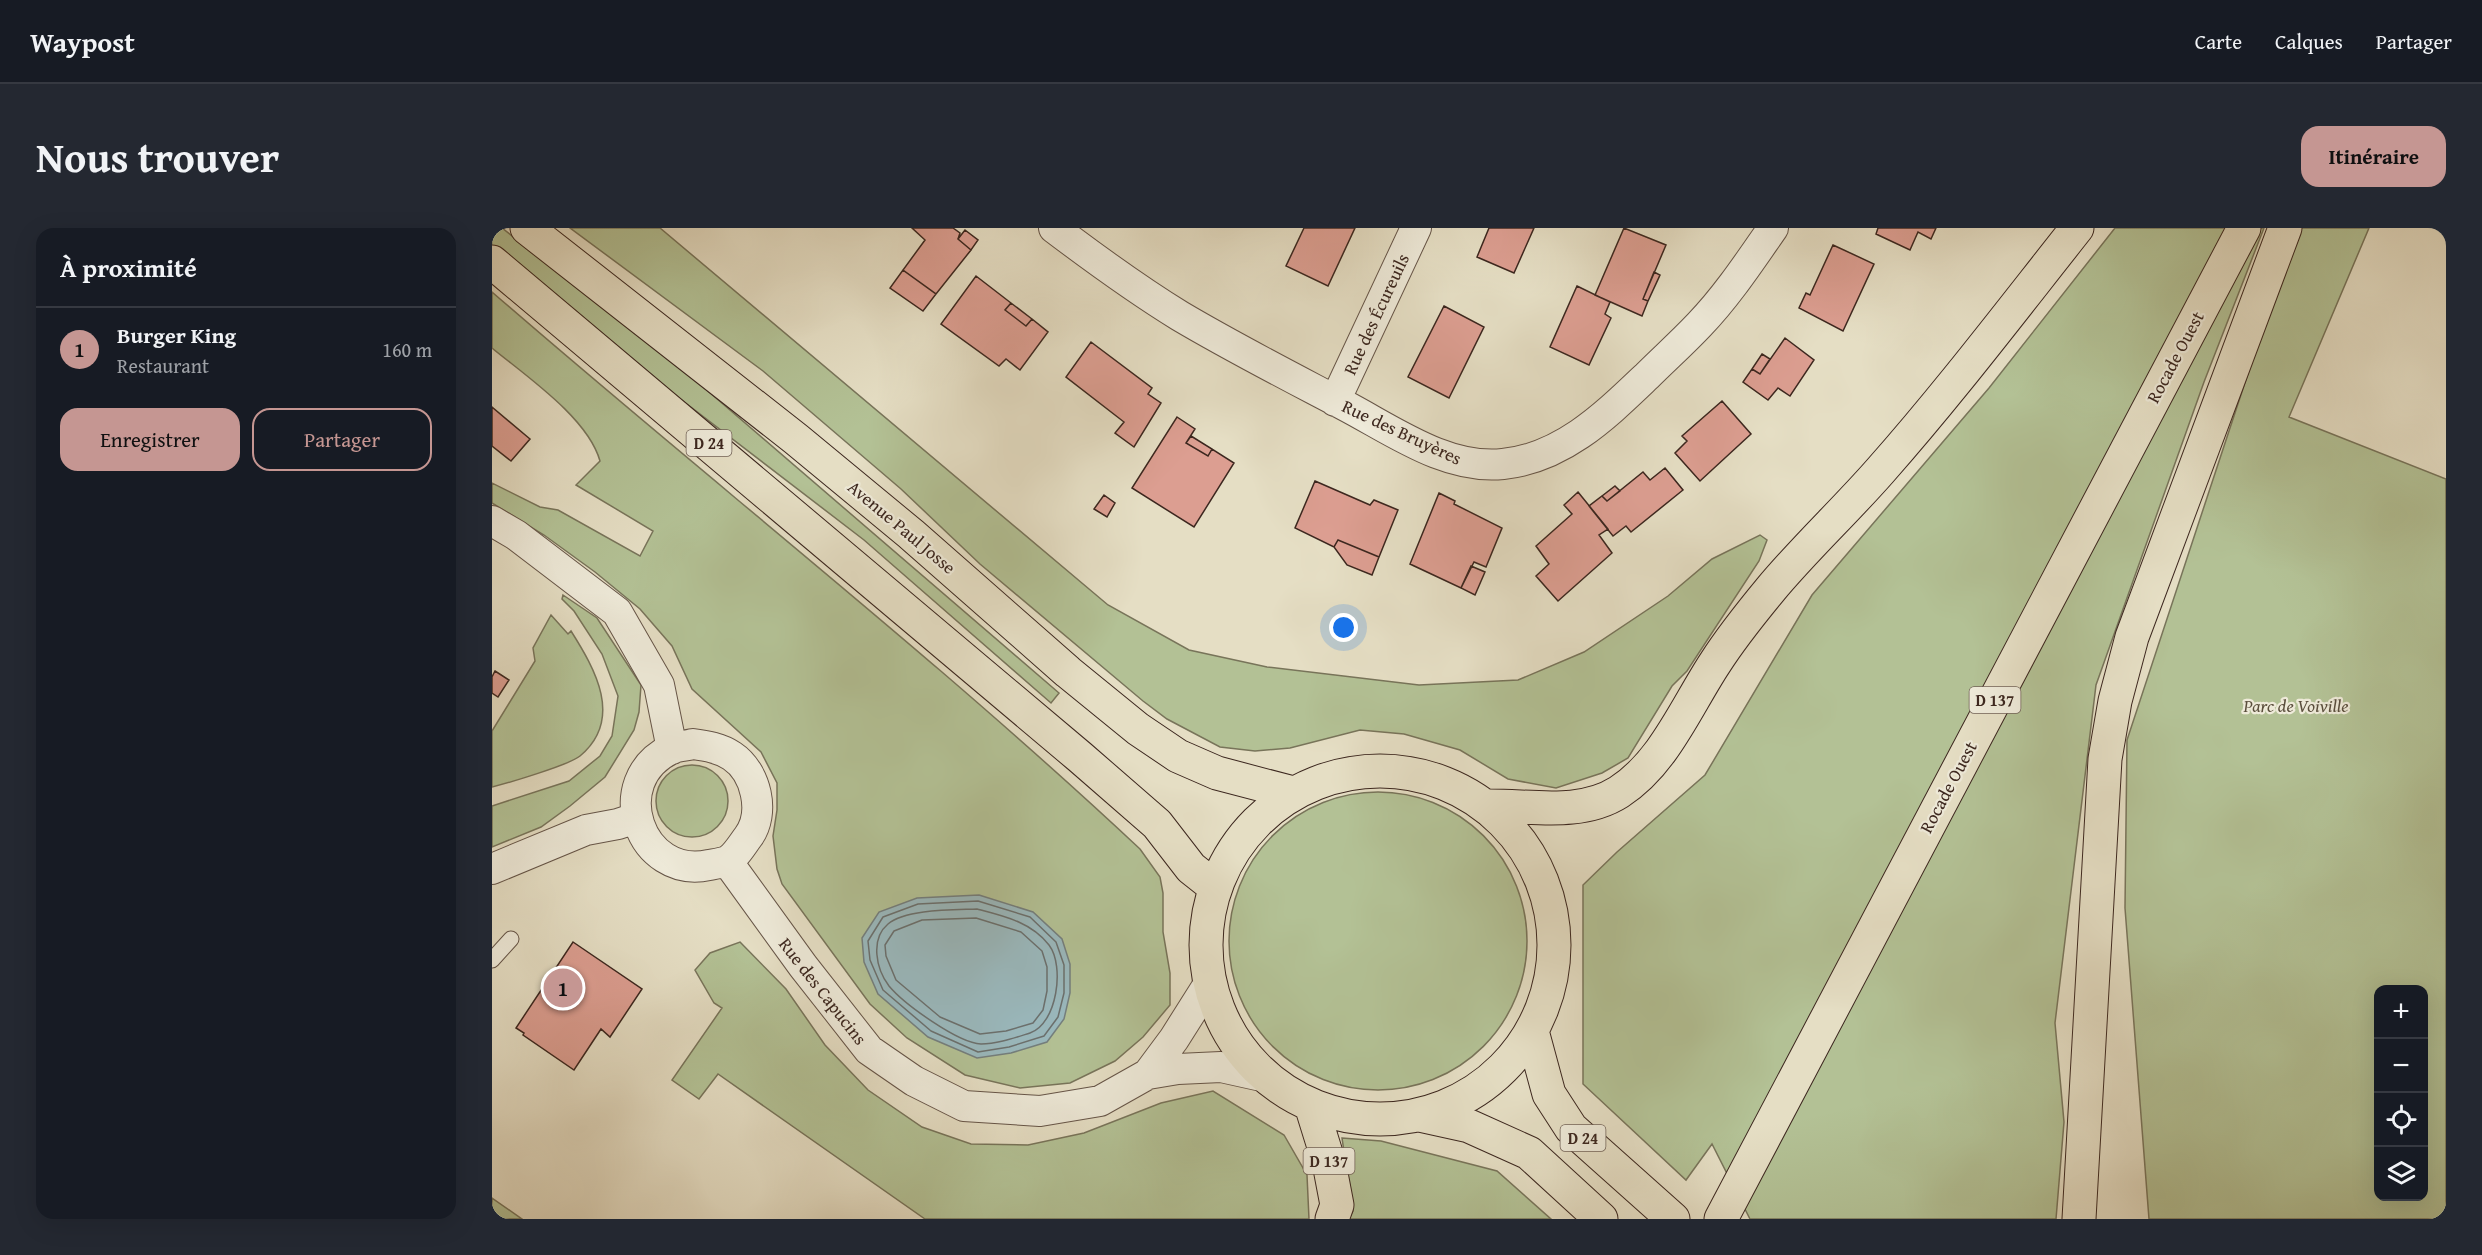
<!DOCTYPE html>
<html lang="fr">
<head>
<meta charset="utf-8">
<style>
	:root { --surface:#171b24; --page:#242831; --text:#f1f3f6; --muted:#9ea1a6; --line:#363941; --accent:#c59692 }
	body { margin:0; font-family:"Gentium Book Plus",serif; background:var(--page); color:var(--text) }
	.controls { position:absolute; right:18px; bottom:18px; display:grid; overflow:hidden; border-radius:12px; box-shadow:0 6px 24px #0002 }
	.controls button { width:54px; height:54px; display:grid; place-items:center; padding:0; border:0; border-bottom:2px solid var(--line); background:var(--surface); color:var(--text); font:30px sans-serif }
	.you { position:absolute; left:852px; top:400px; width:21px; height:21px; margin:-15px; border:4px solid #fff; border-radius:50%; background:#1a73e8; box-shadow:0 0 0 9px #1a73e833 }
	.badge { display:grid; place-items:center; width:39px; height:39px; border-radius:50%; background:var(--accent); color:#111; font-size:20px; font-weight:700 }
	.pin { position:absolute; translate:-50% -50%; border:3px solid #fff; box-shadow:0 2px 6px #0006 }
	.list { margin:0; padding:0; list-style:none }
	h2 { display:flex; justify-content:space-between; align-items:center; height:78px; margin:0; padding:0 24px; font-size:26px }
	h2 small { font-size:20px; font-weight:400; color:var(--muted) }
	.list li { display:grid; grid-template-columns:39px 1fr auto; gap:18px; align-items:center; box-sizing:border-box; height:84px; padding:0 24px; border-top:2px solid var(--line) }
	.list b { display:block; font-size:22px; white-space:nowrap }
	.list p { margin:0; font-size:20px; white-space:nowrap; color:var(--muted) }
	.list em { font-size:20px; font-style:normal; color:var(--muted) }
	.actions { display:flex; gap:12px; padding:18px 24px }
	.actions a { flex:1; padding:14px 0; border:2px solid var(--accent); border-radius:18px; text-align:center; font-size:21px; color:var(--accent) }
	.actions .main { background:var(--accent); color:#111 }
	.icon { flex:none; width:33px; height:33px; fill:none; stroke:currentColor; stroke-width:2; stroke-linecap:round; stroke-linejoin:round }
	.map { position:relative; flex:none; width:1954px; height:991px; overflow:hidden; border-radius:18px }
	header { display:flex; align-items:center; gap:36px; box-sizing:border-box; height:84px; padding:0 30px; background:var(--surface); border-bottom:2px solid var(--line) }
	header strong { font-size:28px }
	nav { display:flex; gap:33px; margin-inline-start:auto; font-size:21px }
	.intro { display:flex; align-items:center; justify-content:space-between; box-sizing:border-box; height:144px; padding:0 36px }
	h1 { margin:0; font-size:42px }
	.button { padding:15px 27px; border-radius:18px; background:var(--accent); color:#111; font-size:21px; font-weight:700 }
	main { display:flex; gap:36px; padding:0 36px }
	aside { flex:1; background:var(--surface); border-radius:18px; box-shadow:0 6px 24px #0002 }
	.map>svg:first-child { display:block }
	.green { fill:#b3c195; stroke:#78745a; stroke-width:1.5; fill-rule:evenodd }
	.water { fill:#9ab9be; stroke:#747f7e; stroke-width:1.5 }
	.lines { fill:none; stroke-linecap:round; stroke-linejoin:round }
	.shore { stroke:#6b706e; stroke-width:1.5 }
	.building { fill:#dc9e91; stroke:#3c271f; stroke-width:1.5 }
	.lane-casing { stroke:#665548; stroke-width:17 }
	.street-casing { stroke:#665548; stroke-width:32 }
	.primary-casing { stroke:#3c271f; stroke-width:35 }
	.lane { stroke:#eeead9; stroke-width:15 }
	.street { stroke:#eeead9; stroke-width:30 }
	.primary { stroke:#e5dec4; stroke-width:33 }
	.labels { text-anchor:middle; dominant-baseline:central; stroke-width:4.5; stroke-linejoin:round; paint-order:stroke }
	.shield { fill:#eeead9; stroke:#716257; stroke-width:1.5 }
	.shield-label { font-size:16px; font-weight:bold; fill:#3c271f }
	.street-label { font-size:18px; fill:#3c271f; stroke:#eeead9 }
	.park-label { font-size:18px; font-style:italic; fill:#5a4e3c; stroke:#eeead9 }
</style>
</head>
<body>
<header>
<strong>Waypost</strong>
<nav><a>Carte</a><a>Calques</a><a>Partager</a></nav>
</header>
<div class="intro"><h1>Nous trouver</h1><a class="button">Itinéraire</a></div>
<main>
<aside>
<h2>À proximité<small></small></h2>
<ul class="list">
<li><span class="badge">1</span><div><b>Burger King</b><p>Restaurant</p></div><em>160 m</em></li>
</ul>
<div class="actions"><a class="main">Enregistrer</a><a>Partager</a></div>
</aside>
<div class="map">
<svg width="1954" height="991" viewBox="0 0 1954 991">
	<rect width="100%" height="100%" fill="#e5dec4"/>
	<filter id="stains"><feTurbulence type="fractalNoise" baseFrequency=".00333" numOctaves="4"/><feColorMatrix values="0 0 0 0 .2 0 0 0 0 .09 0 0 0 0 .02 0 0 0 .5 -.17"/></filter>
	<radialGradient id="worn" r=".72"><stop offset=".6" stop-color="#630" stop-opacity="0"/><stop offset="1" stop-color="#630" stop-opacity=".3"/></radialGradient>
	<path class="green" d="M0,0H10L188,139L567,465L559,475L372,312L88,94L0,19Z
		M78,0H168L616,377L697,422L775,439L927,457L1026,452L1092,424L1176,368L1220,331L1268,307L1275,312L1267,333L1195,443L1180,458L1136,530L1110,545L1064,560L1016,551L968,522L912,506L868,502L798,520L763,523L728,519L675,491L651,473L488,336L409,261L271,143Z
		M1623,0H1772L1712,154L1604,457L1563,795L1572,894L1564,991H1258L1220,916L1194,952L1091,856V657L1125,624L1213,547L1320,367L1497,160Z
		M1804,0H1877L1797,189L1954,251V991H1657L1633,680L1635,512ZM1886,762H1932V968H1886Z
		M0,64C215,251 440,426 648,621L668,649L671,665V704L678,745V777L651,809L623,833L578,855L528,860L473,847L415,810L378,776L290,656L285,641L281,608L285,582V555L269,524L200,461L180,418L148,381L103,344L52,307L0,275V255L48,279L66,282L148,328L161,303L84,257L108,233C96,190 34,148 0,120Z
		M71,367L105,390L149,457L147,484L142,502L113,549L78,578L49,599L0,619V578L77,553L108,528L120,508L126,468L110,426L82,383L70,371Z
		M59,387L76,406L79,403C103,441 132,491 88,528C77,537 16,555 0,559V503L43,433L41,420Z
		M164 573a36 36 0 1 1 72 0a36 36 0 1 1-72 0Z
		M737 713a149 149 0 1 1 298 0a149 149 0 1 1-298 0Z
		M248,714L294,761L333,817L376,862L430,899L479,916L536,917L592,905L669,875L721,863L792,907L815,947L817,991H433L226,846L207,871L180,852L230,780L222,775L203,742L218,725Z
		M850,910L889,913L1005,943L1059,991H857L861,983Z
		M0,970L30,991H0Z"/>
	<path class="water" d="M487,667L541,684L570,711L578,736V765L572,791L555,814L519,825L485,830L436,809L386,766L372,734L370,710L387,684L425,670Z"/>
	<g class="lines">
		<path class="shore" d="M486,673L538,689L564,714L572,737V765L566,789L552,808L517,819L486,824L439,803L391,762L378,732L376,713L391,689L426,676Z
			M485,681C512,688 539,694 557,717C573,738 565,796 538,805C522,810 505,816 489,816C466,815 412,776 397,758C384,741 378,711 396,696C414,681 462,682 485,681Z
			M484,690L529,704L550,723L555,739V763L551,782L541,795L514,803L488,806L448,789L404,752L394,728L393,717L402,703L430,692Z"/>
	</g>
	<path class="building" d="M420,0H461L468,5L466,11L479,22L444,66L411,42L433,12Z
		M812,0H863L836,58L794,38Z
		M997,0H1042L1022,45L985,29Z
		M1132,0L1174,17L1151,71L1156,73L1150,88L1103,67Z
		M1386,0H1444L1439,11L1426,4L1418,22L1384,6Z
		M473,2L486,12L479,22L466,11Z
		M1341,17L1382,36L1351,103L1307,80L1314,65L1318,67Z
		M411,42L444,66L431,83L398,60Z
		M1162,44L1168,47L1156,73L1151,71Z
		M484,48L519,75L513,82L534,98L540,91L556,104L528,142L514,131L507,138L449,96Z
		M1085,58L1118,74L1113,86L1119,90L1097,137L1058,119Z
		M519,75L540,91L534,98L513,82Z
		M952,78L992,99L957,170L916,149Z
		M1293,110L1322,132L1298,168L1286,160L1276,172L1251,154L1260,141L1268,146Z
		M599,114L660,160L656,166L669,175L642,219L623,205L632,194L574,149Z
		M1270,126L1278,131L1268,146L1260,141Z
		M1230,173L1259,206L1208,253L1183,225L1195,213L1190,208Z
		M0,179L38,211L19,233L0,218Z
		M685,189L703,201L694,215L716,228L720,221L742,235L702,299L640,260Z
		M699,208L720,221L716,228L694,215Z
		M1173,240L1191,262L1139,304L1134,298L1121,308L1097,278L1110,268L1115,273L1151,244L1158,252Z
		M823,253L878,277L882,272L906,282L887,329L846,312L842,319L803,300Z
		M1123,258L1128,263L1115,273L1110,268Z
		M1086,264L1116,301L1107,307L1120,325L1066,373L1044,348L1057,336L1044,318L1080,286L1072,277Z
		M947,265L963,273L962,276L1010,300L994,339L982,334L969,360L918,336Z
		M612,267L623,275L615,289L602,281Z
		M846,312L887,329L880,347L855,337L842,319Z
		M979,338L993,344L983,367L969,360Z
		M3,443L17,452L6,469L0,465V449Z
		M81,714L150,761L118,809L109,801L82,842L31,807L32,805L24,800Z"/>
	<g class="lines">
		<g class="lane-casing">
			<path id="lane" d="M0,732L19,711"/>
		</g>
		<g class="street-casing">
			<path id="street" d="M562,0C603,31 644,61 688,88C742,120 797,148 852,177C900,202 954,242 1011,236C1071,230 1114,187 1155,148C1172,131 1190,115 1207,97C1235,68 1258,33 1281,0
				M843,173L924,0
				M0,293L24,307L125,384L167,457L180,521
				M201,516C215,518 228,520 240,528C264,544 274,585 256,609C250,617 243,629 235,633C230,635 222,636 217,637C148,652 113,553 179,521C186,518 194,518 201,516Z
				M235,633L311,738L377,822L422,853L472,878L548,883L608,873L656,846L686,841L729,839L774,849
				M0,641L94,602L126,596L144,590
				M656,846L682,811L718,754"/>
		</g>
		<g class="primary-casing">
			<path id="primary" d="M35,0L304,211L419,306L576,444L646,501L686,528L725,545L801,565
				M0,34L588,529L665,596L699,640L723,659
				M714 717a174 174 0 1 1 348 0a174 174 0 1 1-348 0Z
				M994,578C1037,577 1088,589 1127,564C1172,535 1194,479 1223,435C1239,410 1259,385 1278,362C1312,321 1352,284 1388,243C1457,165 1520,82 1585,0
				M1040,803L1057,866L1079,900L1181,991
				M819,877L837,935L845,977L840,991
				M927,887L977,898L1037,925L1109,991
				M1229,991L1752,0
				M1587,991L1613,531L1623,473L1640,409L1793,0"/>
		</g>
		<use href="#lane" class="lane"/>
		<use href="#street" class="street"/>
		<use href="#primary" class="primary"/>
	</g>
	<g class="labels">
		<g class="shield">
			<rect x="194.5" y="202" width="45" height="26" rx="4.5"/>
			<rect x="1477.5" y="459" width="51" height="26" rx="4.5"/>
			<rect x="1068.5" y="897" width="45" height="26" rx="4.5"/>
			<rect x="811.5" y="920" width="51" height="26" rx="4.5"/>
		</g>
		<g class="shield-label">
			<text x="217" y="215">D 24</text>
			<text x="1503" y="472">D 137</text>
			<text x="1091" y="910">D 24</text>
			<text x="837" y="933">D 137</text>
		</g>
		<g class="street-label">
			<text transform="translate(884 86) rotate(-65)">Rue des Écureuils</text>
			<text transform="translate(1683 129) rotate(-62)">Rocade Ouest</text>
			<text transform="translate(910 204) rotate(25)">Rue des Bruyères</text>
			<text transform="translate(410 299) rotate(40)">Avenue Paul Josse</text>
			<text transform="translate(1456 559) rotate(-62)">Rocade Ouest</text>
			<text transform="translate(331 763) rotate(52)">Rue des Capucins</text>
		</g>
		<g class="park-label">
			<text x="1804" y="477">Parc de Voiville</text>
		</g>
	</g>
	<rect width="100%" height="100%" filter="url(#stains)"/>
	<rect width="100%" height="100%" fill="url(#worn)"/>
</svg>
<div class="controls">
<button>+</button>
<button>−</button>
<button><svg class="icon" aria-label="locate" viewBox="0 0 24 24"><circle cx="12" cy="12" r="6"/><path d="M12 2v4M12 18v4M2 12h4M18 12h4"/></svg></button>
<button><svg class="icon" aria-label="layers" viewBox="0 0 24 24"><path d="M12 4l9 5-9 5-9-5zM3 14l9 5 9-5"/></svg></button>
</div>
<div class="you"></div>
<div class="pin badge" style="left:71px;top:760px">1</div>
</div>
</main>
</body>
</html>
